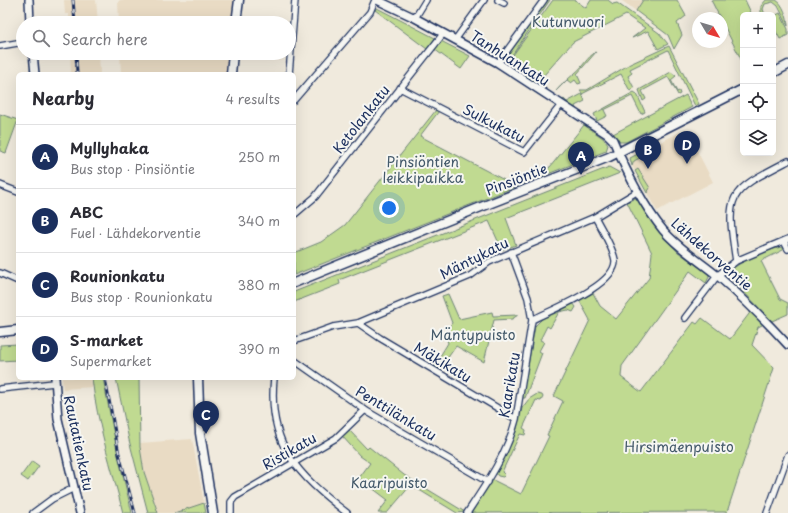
<!DOCTYPE html>
<html lang="en">
<head>
<meta charset="utf-8">
<style>
	:root { --surface:#fff; --page:#f2f2f3; --text:#2b2b33; --muted:#7c7c81; --line:#e1e1e2; --accent:#1b2f5e }
	body { margin:0; font-family:"Playpen Sans",sans-serif; background:var(--page); color:var(--text) }
	.controls { position:absolute; right:12px; top:12px; display:grid; overflow:hidden; border-radius:6px; box-shadow:0 4px 16px #0002 }
	.controls button { width:36px; height:36px; display:grid; place-items:center; padding:0; border:0; border-bottom:1px solid var(--line); background:var(--surface); color:var(--text); font:20px sans-serif }
	.compass { position:absolute; left:692px; top:12px; width:36px; height:36px; border-radius:50%; background:var(--surface); box-shadow:0 4px 16px #0002; rotate:128deg }
	.you { position:absolute; left:389px; top:208px; width:14px; height:14px; margin:-10px; border:3px solid #fff; border-radius:50%; background:#1a73e8; box-shadow:0 0 0 6px #1a73e833 }
	.badge { display:grid; place-items:center; width:26px; height:26px; border-radius:50%; background:var(--accent); color:#fff; font-size:13px; font-weight:700 }
	.pin { position:absolute; translate:-50% -33px; filter:drop-shadow(0 1px 2px #0008) }
	.pin::after { content:''; position:absolute; top:21px; width:14px; height:12px; background:inherit; clip-path:polygon(0 0,100% 0,50% 100%) }
	.list { margin:0; padding:0; list-style:none }
	h2 { display:flex; justify-content:space-between; align-items:center; height:52px; margin:0; padding:0 16px; font-size:17px }
	h2 small { font-size:13px; font-weight:400; color:var(--muted) }
	.list li { display:grid; grid-template-columns:26px 1fr auto; gap:12px; align-items:center; box-sizing:border-box; height:64px; padding:0 16px; border-top:1px solid var(--line) }
	.list b { display:block; font-size:15px; white-space:nowrap }
	.list p { margin:0; font-size:13px; white-space:nowrap; color:var(--muted) }
	.list em { font-size:13px; font-style:normal; color:var(--muted) }
	.icon { flex:none; width:22px; height:22px; fill:none; stroke:currentColor; stroke-width:2; stroke-linecap:round; stroke-linejoin:round }
	.map { position:relative; flex:none; width:788px; height:513px; overflow:hidden }
	.search { position:absolute; background:var(--surface); box-shadow:0 4px 16px #0002; left:16px; top:16px; width:280px; height:44px; display:flex; align-items:center; gap:10px; box-sizing:border-box; padding:0 14px; border-radius:22px; color:var(--muted); font-size:15px }
	.panel { position:absolute; background:var(--surface); box-shadow:0 4px 16px #0002; left:16px; top:72px; width:280px; height:308px; border-radius:6px }
	.map>svg:first-child { display:block }
	.built { fill:#e9dbc4 }
	.green { fill:#c0da91; stroke:#6e8478 }
	.lines { fill:none; stroke-linecap:round; stroke-linejoin:round }
	.minor-casing { stroke:#1b2f5e; stroke-width:8 }
	.tertiary-casing { stroke:#1b2f5e; stroke-width:10 }
	.secondary-casing { stroke:#1b2f5e; stroke-width:11 }
	.minor { stroke:#f6f6f2; stroke-width:5.5 }
	.tertiary { stroke:#f6f6f2; stroke-width:7 }
	.secondary { stroke:#f6f6f2; stroke-width:8 }
	.rail-casing { stroke:#1b2f5e; stroke-width:3 }
	.rail { stroke:#f6f6f2; stroke-width:1.5; stroke-dasharray:4.5; stroke-linecap:butt }
	.labels { text-anchor:middle; dominant-baseline:central; stroke-width:4; stroke-linejoin:round; paint-order:stroke }
	.park-label { font-size:14px; fill:#445a6b; stroke:#f6f6f2 }
	.street-label { font-size:14px; fill:#1b2f5e; stroke:#f6f6f2 }
</style>
</head>
<body>
<div class="map">
<svg width="788" height="513" viewBox="0 0 788 513">
	<rect width="100%" height="100%" fill="#f0eadd"/>
	<filter id="ink" filterUnits="userSpaceOnUse"><feTurbulence type="fractalNoise" baseFrequency=".025" numOctaves="2"/><feDisplacementMap in="SourceGraphic" scale="8" xChannelSelector="R" yChannelSelector="G"/><feConvolveMatrix kernelMatrix="1 2 1 2 8 2 1 2 1" color-interpolation-filters="sRGB"/></filter>
	<g filter="url(#ink)">
		<path class="built" d="M64,0H96L98,23H69V14H65Z
			M120,0H234L232,23H119L118,2Z
			M621,0H643L636,11Z
			M70,53H99L100,74H71Z
			M120,53H228L226,74H121Z
			M686,129L713,182L657,211L647,193L649,192L638,169L635,171L632,166L634,161L656,149L661,150L657,144Z
			M62,378H92L93,387L63,389Z
			M192,439L204,503L174,513H158L144,472L140,443Z"/>
		<path class="green" d="M547,0H550L506,64V57Z
			M553,0H575L586,8L591,0H608L613,4L617,3L659,33L668,44L658,49L648,31L632,38L645,28L626,15L573,42L537,83L551,94L508,66L513,55Z
			M643,0H677L686,16L677,23L682,35L674,49L668,35L636,11Z
			M711,0H745L752,15H743V63Z
			M766,0C769,0 773,0 776,0C783,3 788,19 788,26L778,6L773,2L765,4L763,9L765,15H761V6Z
			M377,8L435,38L427,49L375,10Z
			M780,13L788,29V35L780,39L773,26V17Z
			M441,41L470,56L461,69L434,49Z
			M669,46L699,104L695,106L668,50L630,69L632,73L628,76L634,88L630,91L621,74L582,94L585,101L575,106L577,111L560,102L564,99L567,102L582,94L580,90H587L630,64Z
			M596,52L577,74L581,83L578,84L575,80L571,83L567,80L556,91C562,84 568,79 575,73C583,67 587,57 596,52Z
			M671,72L676,76L671,80L677,92L679,91L680,94L678,95L668,77L642,91L646,99L643,101L639,90Z
			M634,92L637,94L645,112L641,114L632,96L604,110L607,116L597,121L594,114Z
			M686,95L692,107L626,142H620L613,134Z
			M436,110L439,111L420,136L508,182L524,176L525,183L294,275V253L321,242L345,225Z
			M0,114L18,120L6,153L0,151Z
			M584,125L603,138L608,145L606,151L530,181V175L550,167Z
			M657,144L661,150L658,152L656,149L634,161L632,166L630,158Z
			M609,167L620,173L506,218L516,245L502,250L489,221L339,280L340,284L294,302V292Z
			M638,169L650,188L647,193L635,171Z
			M635,198L640,200L661,234L678,252L709,274V277L706,283L690,271L622,366L621,377L641,392L694,322L697,324L702,318L730,339L752,310L764,324L758,327L752,345L774,368L727,512L471,513L493,480L521,494L549,436L547,435L563,401L554,396L590,320L579,300L593,293L600,306L616,319L649,278L652,253L627,202Z
			M781,247L785,249L761,261L780,299L788,303V314L772,321L730,278L731,270C746,258 762,252 781,247Z
			M448,294L459,319L492,312L493,316L518,315L512,319L494,320L484,362L456,346L440,369L434,366L448,343C445,337 448,327 452,323L442,296Z
			M573,303L576,307L573,312L568,310L559,312L550,328L547,326L540,340L544,342L539,351L542,353L525,398H522L535,326L546,315Z
			M18,344V360L0,361V345Z
			M92,378H103L118,455L132,513H123C112,468 97,424 92,378Z
			M116,378H139L140,447L144,472L158,513H148L129,440Z
			M537,394L542,395L543,397L541,401L536,400L523,428L526,430L525,435L520,434L502,472L505,475L503,477L498,476L496,473L516,432L522,408L529,399Z
			M349,430L367,449L369,447L404,475L465,512L457,513L411,485L387,513H378L388,500L359,478L370,463L360,456L342,436Z
			M32,461L39,466L28,481L21,476Z
			M204,503L206,513H174Z"/>
		<g class="lines">
			<g class="minor-casing">
				<path id="minor" d="M498,0L504,3
					M415,18L426,0
					M455,40L484,0
					M0,46L23,42
					M498,63L544,0
					M289,74L295,0
					M400,88L524,152L561,105
					M294,100L370,12L375,0
					M0,185L18,192
					M294,215L315,197L443,34
					M784,241L788,249
					M736,261C725,192 728,192 788,161
					M0,273L18,281
					M685,318L717,276L736,261L788,239
					M532,320C551,310 617,285 615,260C613,248 601,228 595,217
					M358,323L380,338L516,419
					M294,341L333,327L358,323L470,276L489,262L595,217L638,191
					M294,360L368,412L488,482
					M274,378C267,445 298,475 347,513
					M0,389L54,383
					M231,512V502L235,497L336,438L365,410
					M33,513L52,499L74,488
					M467,513C487,483 507,454 516,419L532,320L528,298L511,252
					M767,513L788,455"/>
			</g>
			<g class="tertiary-casing">
				<path id="tertiary" d="M29,0L30,23
					M377,0L415,18L498,63L607,134L613,140C626,171 642,204 663,230C679,249 700,261 719,277C743,298 766,321 788,345
					M33,53L35,74
					M55,378L58,419L80,513"/>
			</g>
			<g class="secondary-casing">
				<path id="secondary" d="M236,23L239,0
					M773,73L788,65
					M231,74L233,53
					M294,283L481,207L609,157L743,89
					M0,332L18,330
					M198,378L200,433L213,513"/>
			</g>
			<use href="#minor" class="minor"/>
			<use href="#tertiary" class="tertiary"/>
			<use href="#secondary" class="secondary"/>
			<g class="rail-casing">
				<path id="rail" d="M73,0L75,23
					M76,53L77,74
					M105,378L119,454L135,513"/>
			</g>
			<use href="#rail" class="rail"/>
		</g>
	</g>
	<g class="labels">
		<g class="park-label">
			<text x="568" y="21">Kutunvuori</text>
			<text x="423" y="161">Pinsiöntien<tspan x="423" dy="16">leikkipaikka</tspan></text>
			<text x="473" y="334">Mäntypuisto</text>
			<text x="679" y="446">Hirsimäenpuisto</text>
			<text x="389" y="482">Kaaripuisto</text>
		</g>
		<g class="street-label">
			<text transform="translate(510 58) rotate(32)">Tanhuankatu</text>
			<text transform="translate(361 119) rotate(-52)">Ketolankatu</text>
			<text transform="translate(494 123) rotate(27)">Sulkukatu</text>
			<text transform="translate(516 179) rotate(-21)">Pinsiöntie</text>
			<text transform="translate(712 254) rotate(41)">Lähdekorventie</text>
			<text transform="translate(474 258) rotate(-27)">Mäntykatu</text>
			<text transform="translate(443 362) rotate(31)">Mäkikatu</text>
			<text transform="translate(509 385) rotate(-80)">Kaarikatu</text>
			<text transform="translate(396 413) rotate(31)">Penttilänkatu</text>
			<text transform="translate(79 443) rotate(78)">Rautatienkatu</text>
			<text transform="translate(289 451) rotate(-30)">Ristikatu</text>
		</g>
	</g>
</svg>
<div class="controls">
<button>+</button>
<button>−</button>
<button><svg class="icon" aria-label="locate" viewBox="0 0 24 24"><circle cx="12" cy="12" r="6"/><path d="M12 2v4M12 18v4M2 12h4M18 12h4"/></svg></button>
<button><svg class="icon" aria-label="layers" viewBox="0 0 24 24"><path d="M12 4l9 5-9 5-9-5zM3 14l9 5 9-5"/></svg></button>
</div>
<svg class="compass" viewBox="-18 -18 36 36"><path d="M0-13l5 13h-10z" fill="#e53935"/><path d="M0 13l5-13h-10z" fill="#7c7c81"/></svg>
<div class="you"></div>
<div class="pin badge" style="left:581px;top:175px">A</div>
<div class="pin badge" style="left:648px;top:169px">B</div>
<div class="pin badge" style="left:206px;top:434px">C</div>
<div class="pin badge" style="left:687px;top:164px">D</div>
<div class="search"><svg class="icon" aria-label="search" viewBox="0 0 24 24"><circle cx="10" cy="10" r="6"/><path d="M15 15l6 6"/></svg>Search here</div>
<section class="panel">
<h2>Nearby<small>4 results</small></h2>
<ul class="list">
<li><span class="badge">A</span><div><b>Myllyhaka</b><p>Bus stop · Pinsiöntie</p></div><em>250 m</em></li>
<li><span class="badge">B</span><div><b>ABC</b><p>Fuel · Lähdekorventie</p></div><em>340 m</em></li>
<li><span class="badge">C</span><div><b>Rounionkatu</b><p>Bus stop · Rounionkatu</p></div><em>380 m</em></li>
<li><span class="badge">D</span><div><b>S-market</b><p>Supermarket</p></div><em>390 m</em></li>
</ul>
</section>
</div>
</body>
</html>
